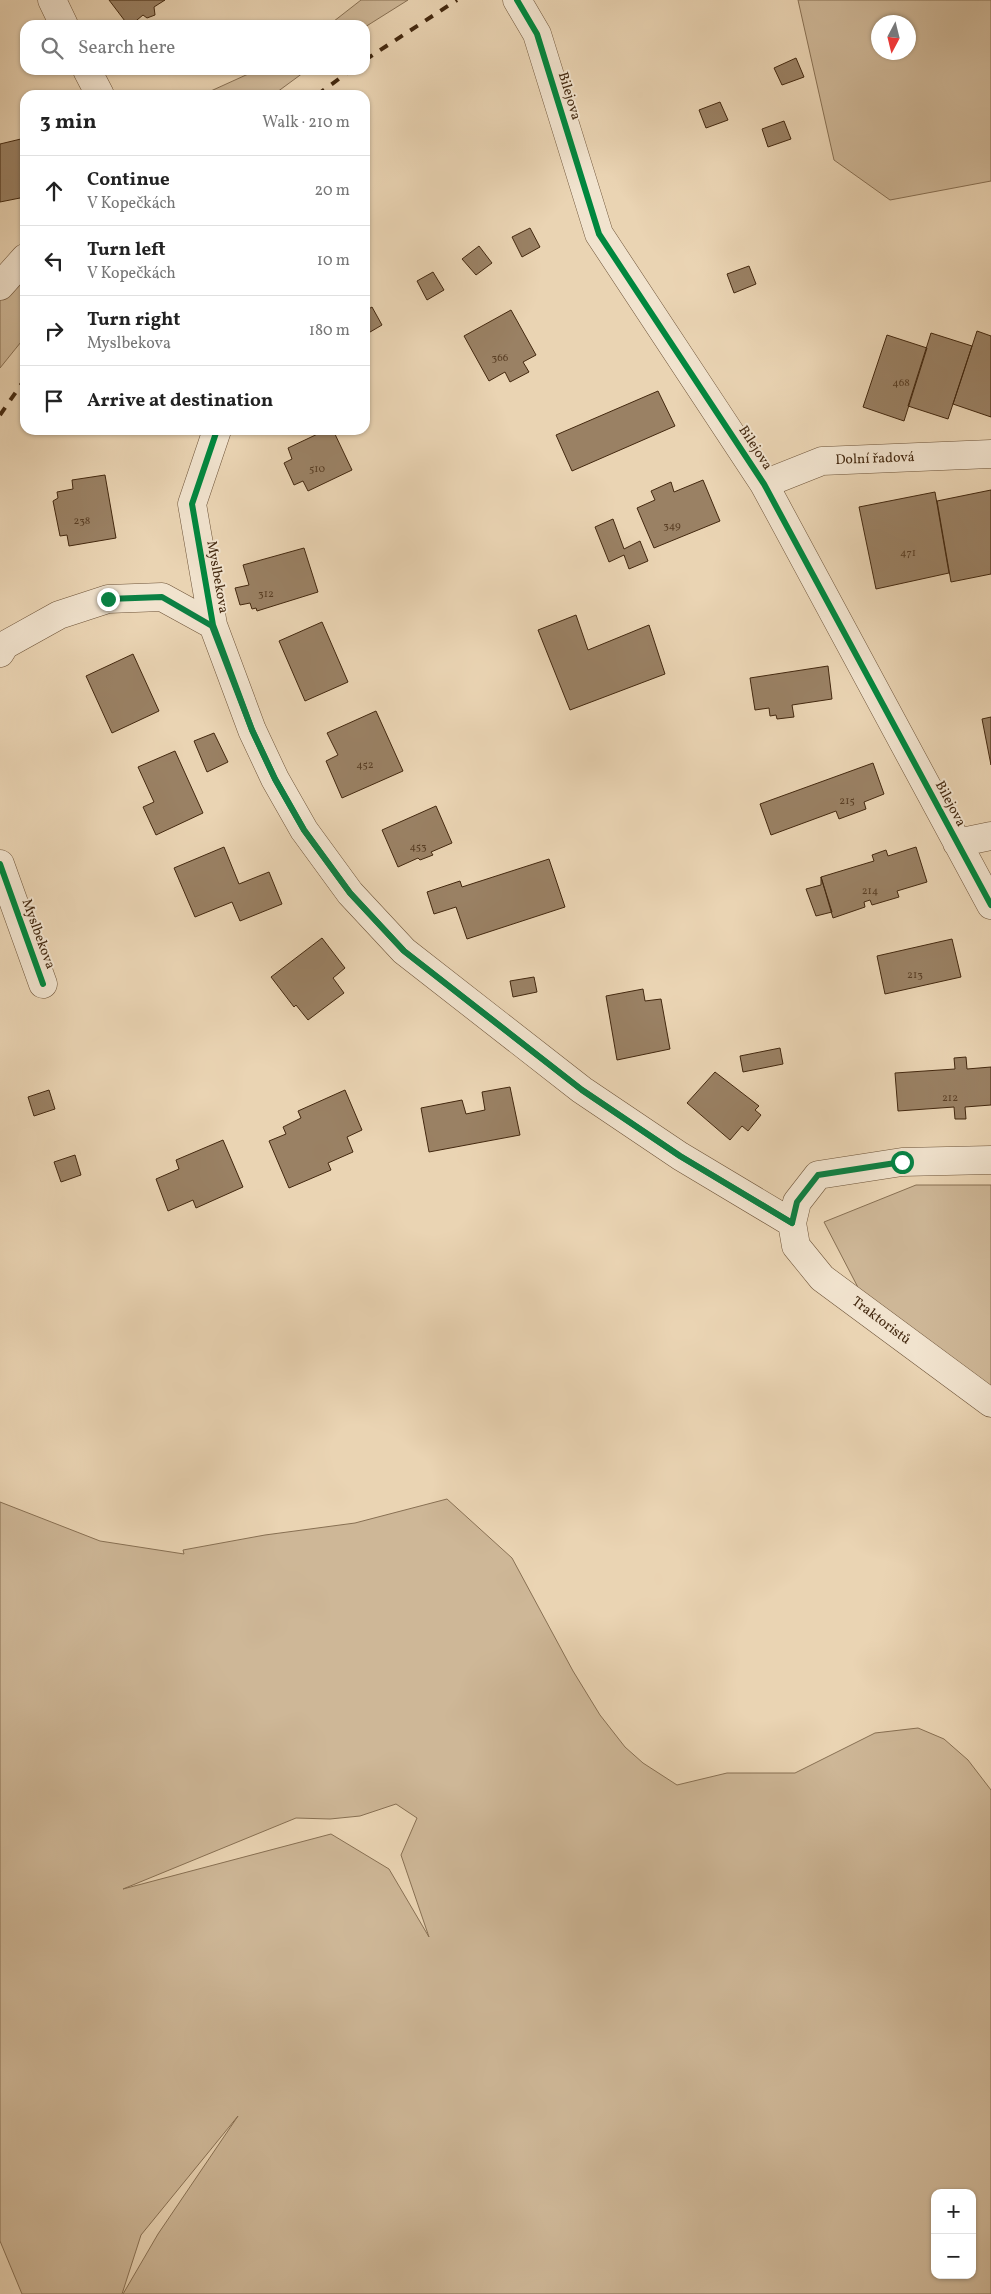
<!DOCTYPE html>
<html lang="en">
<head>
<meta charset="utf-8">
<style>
	:root { --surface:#fff; --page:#f6f6f6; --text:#222; --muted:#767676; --line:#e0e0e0 }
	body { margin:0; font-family:Vollkorn,serif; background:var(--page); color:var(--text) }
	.controls { position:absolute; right:15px; bottom:15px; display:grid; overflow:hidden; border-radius:10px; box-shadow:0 1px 4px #0004 }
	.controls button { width:45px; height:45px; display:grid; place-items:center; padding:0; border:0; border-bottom:1px solid var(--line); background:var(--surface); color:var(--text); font:25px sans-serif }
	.compass { position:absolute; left:871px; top:15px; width:45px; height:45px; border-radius:50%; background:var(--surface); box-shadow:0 1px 4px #0004; rotate:187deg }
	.stop { position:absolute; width:15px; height:15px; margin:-11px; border:4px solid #0b8043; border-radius:50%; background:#fff }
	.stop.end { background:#0b8043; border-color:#fff; box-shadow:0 1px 5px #0008 }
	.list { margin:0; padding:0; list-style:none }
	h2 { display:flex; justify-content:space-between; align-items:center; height:65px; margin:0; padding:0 20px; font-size:21px }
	h2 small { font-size:16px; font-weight:400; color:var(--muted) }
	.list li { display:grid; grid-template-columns:32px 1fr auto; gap:15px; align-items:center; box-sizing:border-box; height:70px; padding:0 20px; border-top:1px solid var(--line) }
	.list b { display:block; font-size:19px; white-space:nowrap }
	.list p { margin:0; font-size:16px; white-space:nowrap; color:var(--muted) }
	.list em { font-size:16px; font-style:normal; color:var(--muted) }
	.icon { flex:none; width:28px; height:28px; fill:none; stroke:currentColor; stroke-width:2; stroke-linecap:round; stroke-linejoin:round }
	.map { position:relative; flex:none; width:991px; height:2294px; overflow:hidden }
	.search { position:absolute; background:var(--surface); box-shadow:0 1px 4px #0004; left:20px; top:20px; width:350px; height:55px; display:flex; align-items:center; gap:12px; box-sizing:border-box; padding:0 18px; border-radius:15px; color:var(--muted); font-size:19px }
	.panel { position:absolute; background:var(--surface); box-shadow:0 1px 4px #0004; left:20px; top:90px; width:350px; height:345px; border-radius:15px }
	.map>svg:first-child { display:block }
	.green { fill:#ceb797; stroke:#887053; fill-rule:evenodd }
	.building { fill:#9a8164; stroke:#43280f }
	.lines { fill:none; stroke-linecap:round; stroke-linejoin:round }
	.minor-casing { stroke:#6d5338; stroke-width:29 }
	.minor { stroke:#f1e3ce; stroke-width:28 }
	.rail { stroke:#43280f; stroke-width:4; stroke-dasharray:9 9; stroke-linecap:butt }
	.cycleway-casing { stroke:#f1e3ce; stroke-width:9 }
	.cycleway { stroke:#00873e; stroke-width:6 }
	.route { stroke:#0b8043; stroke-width:6 }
	.labels { text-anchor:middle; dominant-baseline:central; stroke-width:4; stroke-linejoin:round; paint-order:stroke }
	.number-label { font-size:11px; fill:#593e24 }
	.street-label { font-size:14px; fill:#43280f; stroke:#f1e3ce }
</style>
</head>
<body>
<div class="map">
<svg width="991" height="2294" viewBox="0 0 991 2294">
	<rect width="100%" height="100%" fill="#ead4b3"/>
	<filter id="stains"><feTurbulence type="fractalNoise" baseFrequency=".004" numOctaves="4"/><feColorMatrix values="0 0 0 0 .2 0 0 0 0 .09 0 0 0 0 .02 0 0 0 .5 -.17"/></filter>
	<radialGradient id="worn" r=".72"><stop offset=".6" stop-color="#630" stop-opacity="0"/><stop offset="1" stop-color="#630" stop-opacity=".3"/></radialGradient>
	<path class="green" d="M361,0H408L365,27V25H329Z
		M798,0H991V181L890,200L834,160ZM878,22H908V52H878Z
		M257,70H307L273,95H202Z
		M25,259V337L0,368V281Z
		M916,1185H991V1392L864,1299L824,1222Z
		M447,1499L512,1558L573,1671L600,1715L625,1747L643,1763L677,1785L727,1773H795L875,1733L918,1728L944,1739L968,1760L991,1790V2294H123L158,2234L238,2116L141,2235L122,2294H22L0,2241V1502L100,1541L184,1554L183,1550L265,1535L355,1523ZM396,1804L417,1818L401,1855L429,1937L389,1869L331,1834L123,1889L296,1818L330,1819L360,1816ZM935,2193H972V2275H935Z"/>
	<path class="building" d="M109,0H165L154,7L155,15L147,18L143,15L131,25H128Z
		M796,58L804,77L782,85L774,68Z
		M720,102L728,120L706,128L699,110Z
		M784,121L791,139L768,147L762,129Z
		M25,138V197L0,202V144Z
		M530,228L540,247L522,257L512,237Z
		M479,246L492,263L476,275L462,259Z
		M749,266L756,284L734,293L727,274Z
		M433,272L444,290L427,300L417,281Z
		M372,307L382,325L365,335V311Z
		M511,310L536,355L523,362L529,372L510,382L505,372L489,381L464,336Z
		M977,331L991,336V417L953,404Z
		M931,333L972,346L948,419L908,406Z
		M887,335L927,348L904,421L863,407Z
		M658,391L675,426L572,471L556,435Z
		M326,430H333L352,470L308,491L303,481L294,485L284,463L292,459L288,448Z
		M105,475L116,538L69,546L67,535L60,536L53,501L58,498L57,492L73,489L72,480Z
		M703,480L720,521L654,548L637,508L655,500L651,491L671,482L674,492Z
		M991,490V574L951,582L937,501Z
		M935,492L949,573L876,589L859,507Z
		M613,519L624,549L640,541L648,561L629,569L624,555L609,562L595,527Z
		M304,548L318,592L257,611L256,608L252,609L250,603L240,605L235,588L249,585L243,565Z
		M576,615L588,650L649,625L665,674L570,710L538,630Z
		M322,622L348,682L305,701L279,641Z
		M133,654L159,711L112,733L86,676Z
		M828,666L832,699L792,705L794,717L777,719L776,715L770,716L769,708L755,710L750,678Z
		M376,711L403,771L342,798L326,761L338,755L327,733Z
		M991,717V765L982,719Z
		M214,733L228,762L207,772L194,741Z
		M175,751L203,813L156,835L143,807L154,802L138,767Z
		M873,763L884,794L864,802L866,809L839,819L836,811L771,835L760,804Z
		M436,806L452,843L431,852L433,855L420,860L418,858L398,867L382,830Z
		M224,847L239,884L269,872L282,904L240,921L232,902L195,917L174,868Z
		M916,847L927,882L897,891L899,897L872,905L870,900L864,902L865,907L833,918L821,877L874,861L872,855L886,850L888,856Z
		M549,859L565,907L467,939L456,907L434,914L427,892L460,881L462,887Z
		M821,877L832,912L816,916L806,889L821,885Z
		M322,938L345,968L333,978L344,993L308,1020L296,1005L294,1007L271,977Z
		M952,939L961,977L885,994L877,956Z
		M534,977L537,992L513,997L510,981Z
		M643,989L645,1001L661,999L670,1049L617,1060L606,996Z
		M780,1048L783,1064L743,1072L740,1056Z
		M966,1057L967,1069L991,1067V1105L965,1107L966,1119H955L954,1107L898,1111L895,1073L955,1069L954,1058Z
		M715,1072L759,1106L755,1110L761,1115L748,1131L742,1126L730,1140L687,1103Z
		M510,1087L520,1135L429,1152L421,1108L462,1100L466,1114L485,1110L482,1092Z
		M49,1090L55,1109L34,1116L28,1097Z
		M345,1090L362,1130L347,1137L353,1152L328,1163L331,1170L289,1188L269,1141L286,1134L283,1127L301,1118L298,1111Z
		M223,1140L243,1187L196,1208L193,1200L168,1211L156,1179L179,1169L176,1160Z
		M75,1155L81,1175L61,1182L54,1162Z"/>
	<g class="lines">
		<g class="minor-casing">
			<path id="minor" d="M52,0L64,25
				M517,0L537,34L599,234L764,484L991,905
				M87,70L100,95
				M0,286L25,258
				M217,430L192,504L213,625L252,730L275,779L304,830L350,893L404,951L582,1090L680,1156L792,1223
				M764,484L822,461L991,454
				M0,653L5,645L59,615L108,599L162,597L213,625
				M957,843L991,836
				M0,864L43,984
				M991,1160L902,1162L818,1175L797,1202L792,1223L796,1246L822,1278L991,1403"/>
		</g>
		<use href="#minor" class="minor"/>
		<path class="rail" d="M365,60L457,0
			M317,95L351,70
			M0,415L25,379"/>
		<g class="cycleway-casing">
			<path id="cycleway" d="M517,0L537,34L599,234L764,484L991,905
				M217,430L192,504L213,625L252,730L275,779L304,830L350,893L404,951L582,1090L680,1156L792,1223
				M0,864L43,984"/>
		</g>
		<use href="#cycleway" class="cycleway"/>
	</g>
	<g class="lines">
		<path class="route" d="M108,599L162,597L212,626L252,730L275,779L304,830L350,893L404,951L582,1090L680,1156L792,1223L797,1202L818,1175L902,1162"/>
	</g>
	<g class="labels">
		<g class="number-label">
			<text x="500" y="358">366</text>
			<text x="901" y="383">468</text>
			<text x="317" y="469">510</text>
			<text x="82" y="521">238</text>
			<text x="672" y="526">349</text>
			<text x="908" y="553">471</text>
			<text x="266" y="594">312</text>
			<text x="365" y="765">452</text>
			<text x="847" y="801">215</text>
			<text x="418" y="847">453</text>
			<text x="870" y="891">214</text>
			<text x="915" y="975">213</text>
			<text x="950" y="1098">212</text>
		</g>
		<g class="street-label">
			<text transform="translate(569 96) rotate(73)">Bilejova</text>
			<text transform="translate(755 448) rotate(57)">Bilejova</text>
			<text transform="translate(875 459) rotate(-2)">Dolní řadová</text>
			<text transform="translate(217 577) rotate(80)">Myslbekova</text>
			<text transform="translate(950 804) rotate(62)">Bilejova</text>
			<text transform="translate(38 934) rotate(70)">Myslbekova</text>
			<text transform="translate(881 1321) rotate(37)">Traktoristů</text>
		</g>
	</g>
	<rect width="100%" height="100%" filter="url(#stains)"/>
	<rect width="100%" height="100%" fill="url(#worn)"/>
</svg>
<div class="controls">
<button>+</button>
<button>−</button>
</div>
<svg class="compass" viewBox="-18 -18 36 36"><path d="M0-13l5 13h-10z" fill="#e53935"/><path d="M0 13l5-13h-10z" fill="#767676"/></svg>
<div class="stop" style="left:902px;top:1162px"></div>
<div class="stop end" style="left:108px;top:599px"></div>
<div class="search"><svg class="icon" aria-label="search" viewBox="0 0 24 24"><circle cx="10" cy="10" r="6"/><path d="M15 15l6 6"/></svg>Search here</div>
<section class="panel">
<h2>3 min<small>Walk · 210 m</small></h2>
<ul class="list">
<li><svg class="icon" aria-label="ahead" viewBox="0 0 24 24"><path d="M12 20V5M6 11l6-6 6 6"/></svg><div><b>Continue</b><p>V Kopečkách</p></div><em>20 m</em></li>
<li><svg class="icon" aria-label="left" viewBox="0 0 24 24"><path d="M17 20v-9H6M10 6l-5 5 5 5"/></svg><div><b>Turn left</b><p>V Kopečkách</p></div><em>10 m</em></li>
<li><svg class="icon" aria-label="right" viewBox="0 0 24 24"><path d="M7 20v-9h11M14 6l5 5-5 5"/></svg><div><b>Turn right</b><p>Myslbekova</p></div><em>180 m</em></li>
<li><svg class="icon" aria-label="arrive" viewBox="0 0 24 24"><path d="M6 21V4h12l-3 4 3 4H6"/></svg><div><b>Arrive at destination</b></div></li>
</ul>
</section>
</div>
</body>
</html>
